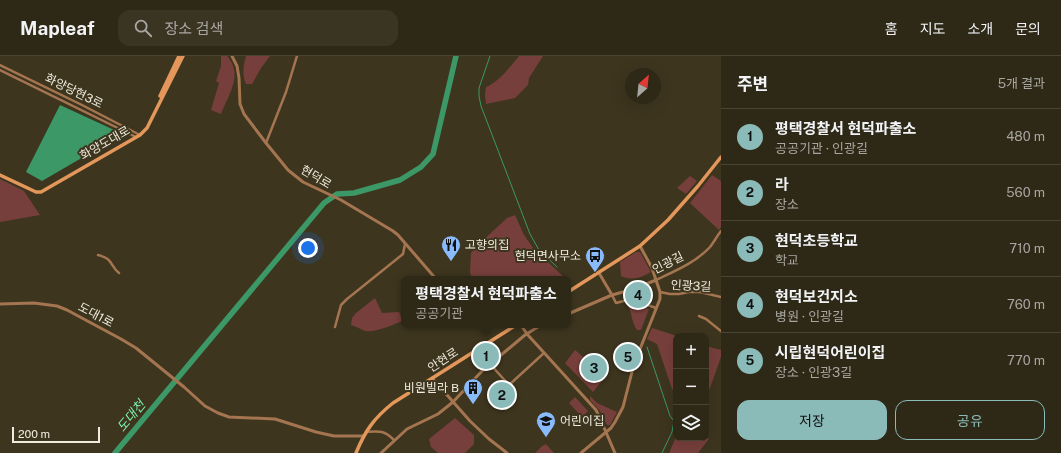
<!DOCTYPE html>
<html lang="ko">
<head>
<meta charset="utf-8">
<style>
	:root { --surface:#2e2816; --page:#3a3423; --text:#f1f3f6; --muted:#a7a6a1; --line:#494435; --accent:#8bbbb9 }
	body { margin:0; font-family:"Public Sans","Noto Sans KR",sans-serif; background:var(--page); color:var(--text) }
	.controls { position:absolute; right:12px; bottom:12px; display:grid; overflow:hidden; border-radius:8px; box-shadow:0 4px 16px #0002 }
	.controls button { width:36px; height:36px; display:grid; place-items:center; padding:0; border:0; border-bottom:1px solid var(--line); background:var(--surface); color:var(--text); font:20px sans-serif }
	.compass { position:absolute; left:625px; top:12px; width:36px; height:36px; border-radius:50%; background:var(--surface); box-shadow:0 4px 16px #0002; rotate:27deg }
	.scale { position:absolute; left:12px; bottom:10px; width:88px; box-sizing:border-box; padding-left:4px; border:2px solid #f0ebdd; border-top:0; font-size:11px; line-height:14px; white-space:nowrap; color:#f0ebdd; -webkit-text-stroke:3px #3d351e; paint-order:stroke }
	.you { position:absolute; left:308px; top:192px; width:14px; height:14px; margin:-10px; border:3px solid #fff; border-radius:50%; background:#1a73e8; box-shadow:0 0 0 6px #1a73e833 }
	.badge { display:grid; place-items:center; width:26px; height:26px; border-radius:50%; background:var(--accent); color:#111; font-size:13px; font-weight:700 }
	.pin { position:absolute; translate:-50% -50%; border:2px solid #fff; box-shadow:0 1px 4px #0006 }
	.popup { position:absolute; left:401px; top:220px; width:170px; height:52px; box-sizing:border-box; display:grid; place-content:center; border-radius:8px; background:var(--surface); filter:drop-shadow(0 1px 3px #0005); font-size:13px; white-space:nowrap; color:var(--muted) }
	.popup b { font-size:15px; color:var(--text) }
	.popup::after { content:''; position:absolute; left:50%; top:100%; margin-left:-8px; border:8px solid transparent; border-top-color:var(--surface) }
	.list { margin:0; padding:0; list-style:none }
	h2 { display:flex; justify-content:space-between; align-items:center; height:52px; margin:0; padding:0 16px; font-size:17px }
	h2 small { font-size:13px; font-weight:400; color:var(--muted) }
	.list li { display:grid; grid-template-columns:26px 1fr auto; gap:12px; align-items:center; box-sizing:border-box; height:56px; padding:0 16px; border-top:1px solid var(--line) }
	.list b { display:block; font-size:15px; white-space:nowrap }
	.list p { margin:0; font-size:13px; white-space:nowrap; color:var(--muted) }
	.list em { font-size:13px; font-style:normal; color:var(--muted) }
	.actions { display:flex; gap:8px; padding:12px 16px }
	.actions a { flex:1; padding:9px 0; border:1px solid var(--accent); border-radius:12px; text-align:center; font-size:14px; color:var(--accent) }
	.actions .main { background:var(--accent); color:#111 }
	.icon { flex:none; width:22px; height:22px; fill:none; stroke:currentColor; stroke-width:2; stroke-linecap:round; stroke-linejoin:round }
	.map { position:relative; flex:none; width:721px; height:397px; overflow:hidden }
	header { display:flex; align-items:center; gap:24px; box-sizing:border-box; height:56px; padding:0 20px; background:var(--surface); border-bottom:1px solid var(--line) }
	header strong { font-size:19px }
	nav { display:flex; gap:22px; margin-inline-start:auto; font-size:14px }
	.search { width:280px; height:36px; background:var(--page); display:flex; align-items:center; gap:10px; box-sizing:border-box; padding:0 14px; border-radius:12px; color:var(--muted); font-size:15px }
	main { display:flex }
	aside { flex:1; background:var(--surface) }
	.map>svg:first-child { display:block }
	.green { fill:#773f3b }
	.water { fill:#3c9867 }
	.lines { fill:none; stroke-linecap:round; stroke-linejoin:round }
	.stream { stroke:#3c9867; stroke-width:1 }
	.river { stroke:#3c9867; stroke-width:5.5 }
	.minor { stroke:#a47550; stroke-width:2.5 }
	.tertiary { stroke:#a47550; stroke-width:3 }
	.secondary { stroke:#e3975b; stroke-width:3.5 }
	.labels { text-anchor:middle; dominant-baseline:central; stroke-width:4; stroke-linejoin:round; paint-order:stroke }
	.street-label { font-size:12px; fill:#f0ebdd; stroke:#3d351e }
	.poi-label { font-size:12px; fill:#f0ebdd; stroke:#3d351e; text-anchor:start }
	.water-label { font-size:13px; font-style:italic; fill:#7bf3af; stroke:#3d351e }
</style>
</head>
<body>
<header>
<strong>Mapleaf</strong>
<div class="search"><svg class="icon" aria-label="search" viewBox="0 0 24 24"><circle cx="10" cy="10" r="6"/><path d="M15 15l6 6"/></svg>장소 검색</div>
<nav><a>홈</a><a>지도</a><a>소개</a><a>문의</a></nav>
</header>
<main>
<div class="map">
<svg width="721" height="397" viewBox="0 0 721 397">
	<rect width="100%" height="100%" fill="#3d351e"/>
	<path class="green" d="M221,0H227C244,19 228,39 221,58L211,54L219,27L216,25L221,10Z
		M246,0H270L261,12L252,28H246C242,18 243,10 246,0Z
		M519,0H543L529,22L528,29L515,42L486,48L485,39L486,31C499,26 510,11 519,0Z
		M712,119L721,125V171L719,174L690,147Z
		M690,120L697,125L686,138L677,132Z
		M0,123L24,135L40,159L0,166Z
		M515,159L524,179L533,192L566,223H472L470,216L471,197L478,189L507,162Z
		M636,196H640L651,216C640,222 633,225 621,220L620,206Z
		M375,242L382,257L399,256L403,265C394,268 375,277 366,275C361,274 356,270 351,269L352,262L356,257Z
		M632,247L649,253L641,274C640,274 639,274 638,274C633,272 631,255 629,251Z
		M652,272L677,280L676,334L672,333L657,288L647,283Z
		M706,290L721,294V301L706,343Z
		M575,294L606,320L593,336L565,307Z
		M590,340L597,347L617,356L610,369H607L600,355L591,345L590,343Z
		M575,341L588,355L582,361L569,347Z
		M455,362L474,379V388L465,397H438L431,391L429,383Z
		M676,381L706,382L709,383L698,397H669Z
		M546,388L554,397H535L542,390Z"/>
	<path class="water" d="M60,49L123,78L42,125L26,116Z"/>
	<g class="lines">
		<path class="stream" d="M490,0L479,32V40L481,50L530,178L539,194L557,211
			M647,291L670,360L674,365L672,376L662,397"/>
		<path class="river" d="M115,397L324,147L337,138L354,137L400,124L421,111L433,98L456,0"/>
		<path class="minor" d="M0,9L80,48L140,79
			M0,14L136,81
			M266,87L286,36L297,0
			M98,199C114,203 109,209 119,217
			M656,224C675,215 695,207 710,191C714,186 717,180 721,175
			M660,236L670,238H679L689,236H700L721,241
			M612,239L616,247L631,243L656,252
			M699,260L706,263L721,275
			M335,271L341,249L347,243L403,198L405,188
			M490,308L509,329L544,297
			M366,376C379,375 384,374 394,384"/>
		<path class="tertiary" d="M232,0L237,10L239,22L240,48L244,58L266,87L288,114L303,126L341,144L393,175L398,179L436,223
			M599,217L612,239
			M0,248L34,247L57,250L67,254L121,283L136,292L184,331L205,350L218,357L229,361L275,363L316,376L334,380H363
			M568,258L612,239L634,233L656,224
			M521,269L527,278L596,354L599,360L615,397
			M432,322L470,365L489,383L507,397
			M381,397L407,373L438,358L453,346L482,315L525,279L541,269
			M581,397L611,372L615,366L623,351L634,308L660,243V236L652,212L640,190"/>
		<path class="secondary" d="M160,40L179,0
			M0,119L36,136H41L140,79L147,72L183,0
			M568,236L640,190L668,164L698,130L721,101
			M356,397C365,375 374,362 393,347L516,269"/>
	</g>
	<defs>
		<g id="restaurant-pin" transform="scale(1)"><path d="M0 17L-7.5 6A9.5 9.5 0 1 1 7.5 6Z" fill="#89bafc" stroke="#3d351e"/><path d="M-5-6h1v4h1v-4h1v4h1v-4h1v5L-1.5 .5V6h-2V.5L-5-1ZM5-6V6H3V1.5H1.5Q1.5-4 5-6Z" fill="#111"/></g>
		<g id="bus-pin" transform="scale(1)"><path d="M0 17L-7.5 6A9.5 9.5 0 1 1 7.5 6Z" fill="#89bafc" stroke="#3d351e"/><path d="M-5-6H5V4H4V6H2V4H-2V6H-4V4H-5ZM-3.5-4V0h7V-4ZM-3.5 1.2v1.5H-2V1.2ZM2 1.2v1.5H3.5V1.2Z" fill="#111"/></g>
		<g id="building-pin" transform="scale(1)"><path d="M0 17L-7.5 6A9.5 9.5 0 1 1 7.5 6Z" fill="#89bafc" stroke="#3d351e"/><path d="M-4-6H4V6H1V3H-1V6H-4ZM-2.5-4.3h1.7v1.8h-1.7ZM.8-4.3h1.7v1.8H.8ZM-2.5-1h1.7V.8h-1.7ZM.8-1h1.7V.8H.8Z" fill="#111"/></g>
		<g id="school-pin" transform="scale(1)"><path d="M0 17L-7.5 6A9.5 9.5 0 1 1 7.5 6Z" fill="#89bafc" stroke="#3d351e"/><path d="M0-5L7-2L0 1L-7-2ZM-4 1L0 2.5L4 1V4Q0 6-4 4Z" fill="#111"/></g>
	</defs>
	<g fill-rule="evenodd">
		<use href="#restaurant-pin" x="451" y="189"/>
		<use href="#bus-pin" x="595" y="200"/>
		<use href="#building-pin" x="473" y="332"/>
		<use href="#school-pin" x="546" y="365"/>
	</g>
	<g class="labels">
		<g class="street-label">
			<text transform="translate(74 35) rotate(26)">화양당현3로</text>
			<text transform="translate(105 87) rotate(-30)">화양도대로</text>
			<text transform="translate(316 121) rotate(31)">현덕로</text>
			<text transform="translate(668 207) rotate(-27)">인광길</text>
			<text transform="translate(691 230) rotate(3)">인광3길</text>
			<text transform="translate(96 259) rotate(28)">도대1로</text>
			<text transform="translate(443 304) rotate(-33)">안현로</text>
		</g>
		<g class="poi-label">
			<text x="465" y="189">고향의집</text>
			<text x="581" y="200" text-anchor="end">현덕면사무소</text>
			<text x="459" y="332" text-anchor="end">비원빌라 B</text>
			<text x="560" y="365">어린이집</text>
		</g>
		<g class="water-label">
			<text transform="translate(131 360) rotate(-50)">도대천</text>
		</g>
	</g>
</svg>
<div class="controls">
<button>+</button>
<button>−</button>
<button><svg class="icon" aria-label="layers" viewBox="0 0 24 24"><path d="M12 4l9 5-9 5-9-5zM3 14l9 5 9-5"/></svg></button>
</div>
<svg class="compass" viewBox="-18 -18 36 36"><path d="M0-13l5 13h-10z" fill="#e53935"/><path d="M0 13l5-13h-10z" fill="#a7a6a1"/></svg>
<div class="scale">200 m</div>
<div class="you"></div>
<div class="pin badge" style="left:486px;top:300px">1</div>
<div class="popup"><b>평택경찰서 현덕파출소</b>공공기관</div>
<div class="pin badge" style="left:502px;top:339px">2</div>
<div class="pin badge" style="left:594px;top:312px">3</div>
<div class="pin badge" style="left:638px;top:239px">4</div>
<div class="pin badge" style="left:628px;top:301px">5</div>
</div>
<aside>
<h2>주변<small>5개 결과</small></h2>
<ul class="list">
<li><span class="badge">1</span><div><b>평택경찰서 현덕파출소</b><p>공공기관 · 인광길</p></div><em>480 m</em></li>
<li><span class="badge">2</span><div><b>라</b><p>장소</p></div><em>560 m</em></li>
<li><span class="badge">3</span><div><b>현덕초등학교</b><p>학교</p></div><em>710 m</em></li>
<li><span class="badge">4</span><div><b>현덕보건지소</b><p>병원 · 인광길</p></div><em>760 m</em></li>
<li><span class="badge">5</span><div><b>시립현덕어린이집</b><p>장소 · 인광3길</p></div><em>770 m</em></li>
</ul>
<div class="actions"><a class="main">저장</a><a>공유</a></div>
</aside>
</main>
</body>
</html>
